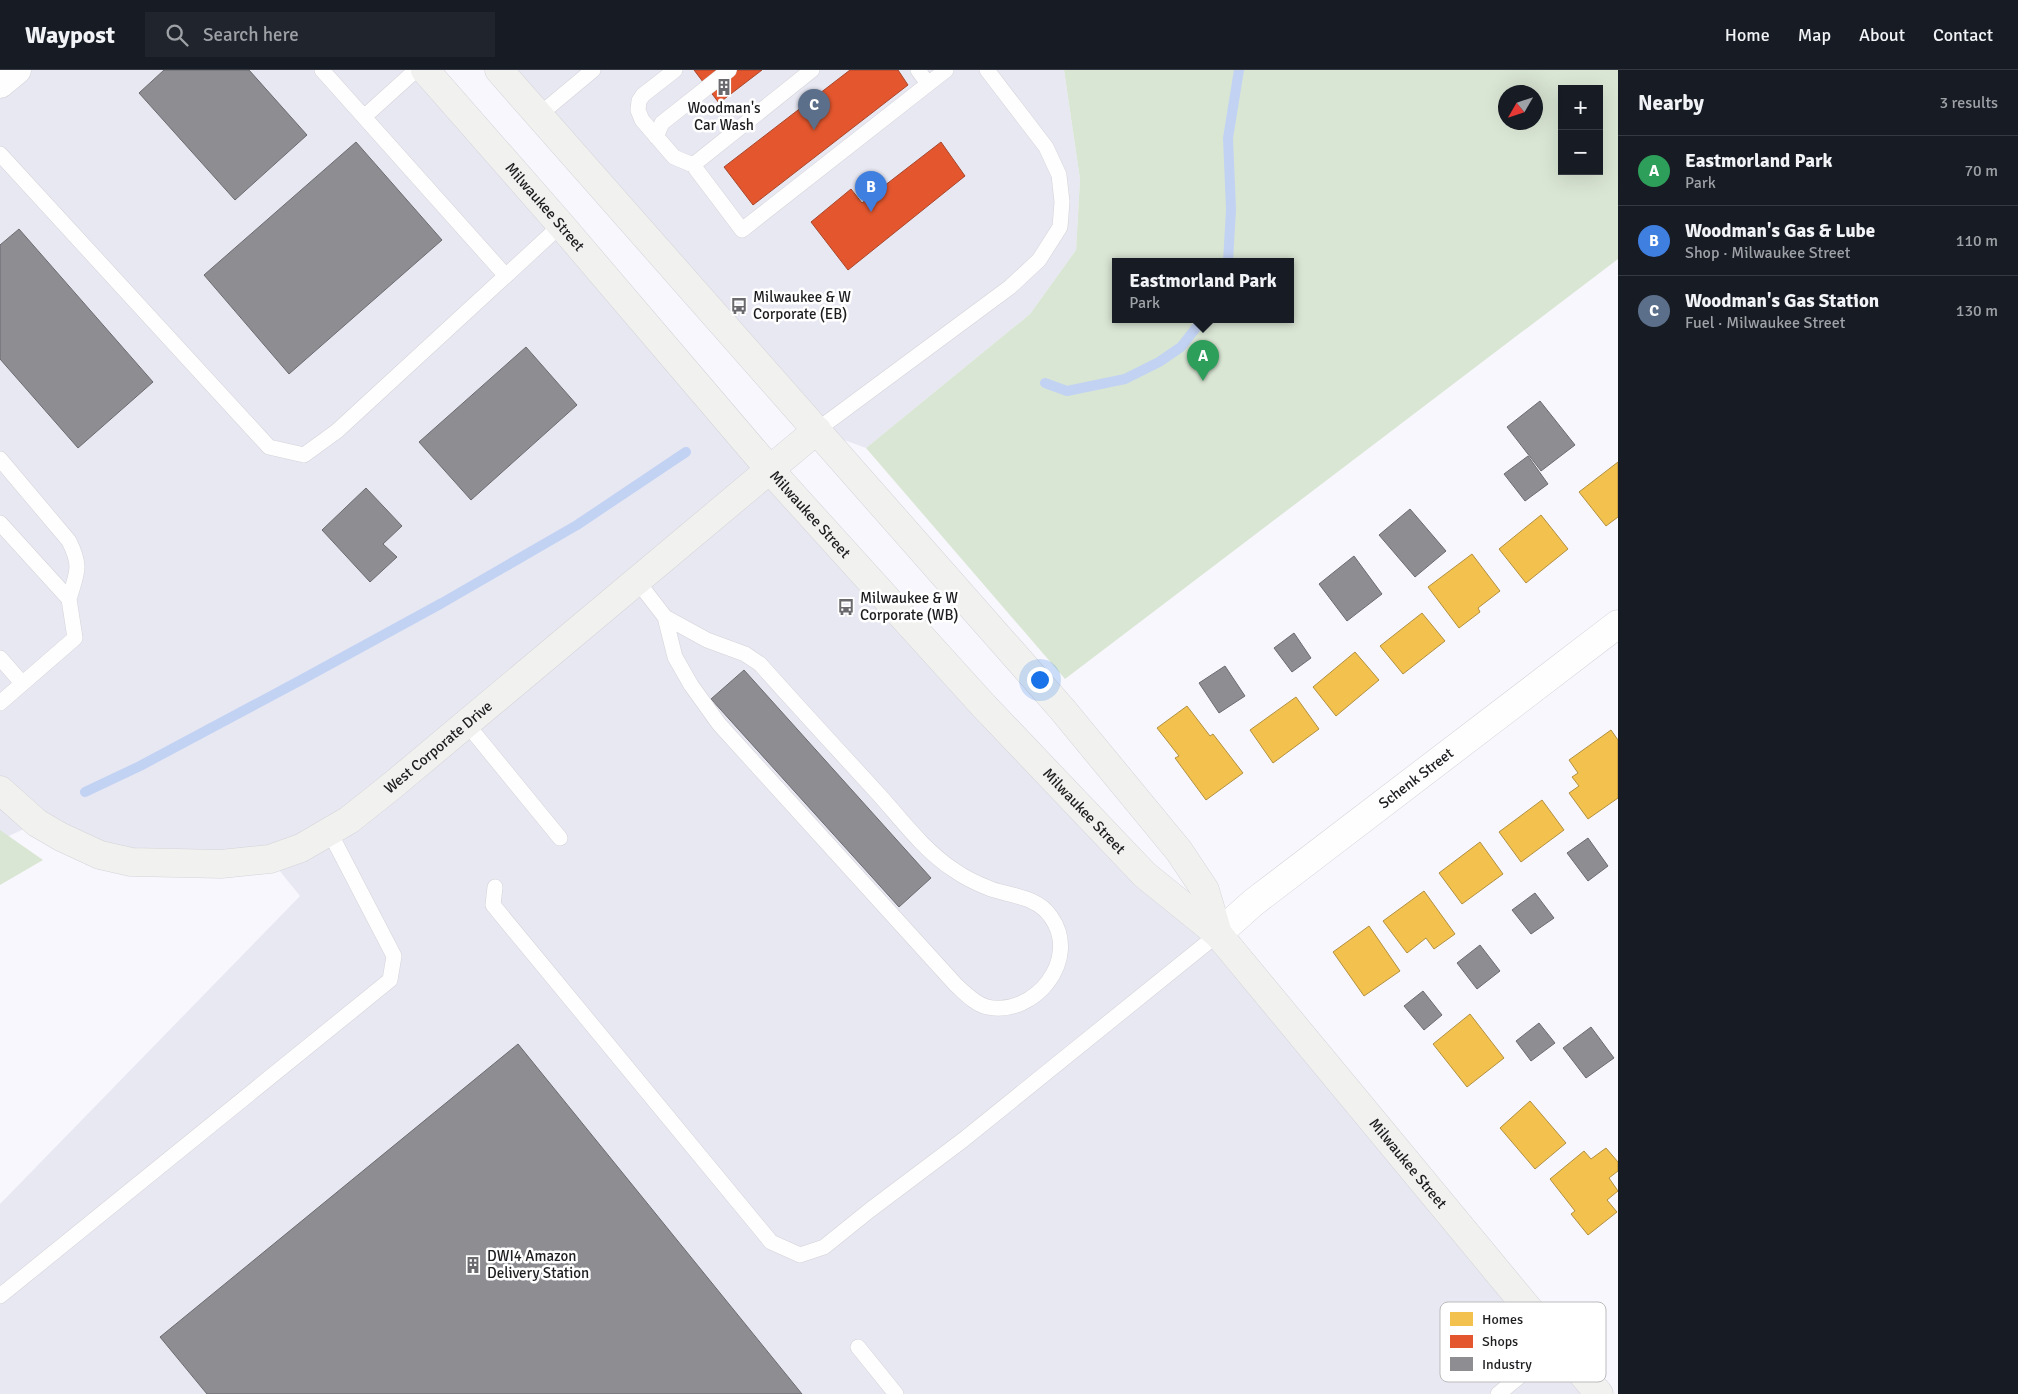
<!DOCTYPE html>
<html lang="en">
<head>
<meta charset="utf-8">
<style>
	:root { --surface:#171b24; --page:#20242c; --text:#f1f3f6; --muted:#9ea1a6; --line:#363941; --accent:#6a696d }
	body { margin:0; font-family:Signika,sans-serif; background:var(--page); color:var(--text) }
	.controls { position:absolute; right:15px; top:15px; display:grid; overflow:hidden; border-radius:0px; box-shadow:0 5px 20px #0002 }
	.controls button { width:45px; height:45px; display:grid; place-items:center; padding:0; border:0; border-bottom:1px solid var(--line); background:var(--surface); color:var(--text); font:25px sans-serif }
	.compass { position:absolute; left:1498px; top:15px; width:45px; height:45px; border-radius:50%; background:var(--surface); box-shadow:0 5px 20px #0002; rotate:231deg }
	.you { position:absolute; left:1039px; top:609px; width:18px; height:18px; margin:-12px; border:4px solid #fff; border-radius:50%; background:#1a73e8; box-shadow:0 0 0 8px #1a73e833 }
	.badge { display:grid; place-items:center; width:32px; height:32px; border-radius:50%; background:var(--accent); color:#fff; font-size:16px; font-weight:700 }
	.pin { position:absolute; translate:-50% -41px; filter:drop-shadow(0 1px 2px #0008) }
	.pin::after { content:''; position:absolute; top:26px; width:18px; height:15px; background:inherit; clip-path:polygon(0 0,100% 0,50% 100%) }
	.popup { position:absolute; left:1112px; top:188px; width:182px; height:65px; box-sizing:border-box; display:grid; place-content:center; border-radius:0px; background:var(--surface); filter:drop-shadow(0 1px 4px #0005); font-size:16px; white-space:nowrap; color:var(--muted) }
	.popup b { font-size:19px; color:var(--text) }
	.popup::after { content:''; position:absolute; left:50%; top:100%; margin-left:-10px; border:10px solid transparent; border-top-color:var(--surface) }
	.list { margin:0; padding:0; list-style:none }
	h2 { display:flex; justify-content:space-between; align-items:center; height:65px; margin:0; padding:0 20px; font-size:21px }
	h2 small { font-size:16px; font-weight:400; color:var(--muted) }
	.list li { display:grid; grid-template-columns:32px 1fr auto; gap:15px; align-items:center; box-sizing:border-box; height:70px; padding:0 20px; border-top:1px solid var(--line) }
	.list b { display:block; font-size:19px; white-space:nowrap }
	.list p { margin:0; font-size:16px; white-space:nowrap; color:var(--muted) }
	.list em { font-size:16px; font-style:normal; color:var(--muted) }
	.icon { flex:none; width:28px; height:28px; fill:none; stroke:currentColor; stroke-width:2; stroke-linecap:round; stroke-linejoin:round }
	.map { position:relative; flex:none; width:1618px; height:1324px; overflow:hidden }
	header { display:flex; align-items:center; gap:30px; box-sizing:border-box; height:70px; padding:0 25px; background:var(--surface); border-bottom:1px solid var(--line) }
	header strong { font-size:24px }
	nav { display:flex; gap:28px; margin-inline-start:auto; font-size:18px }
	.search { width:350px; height:45px; background:var(--page); display:flex; align-items:center; gap:12px; box-sizing:border-box; padding:0 18px; border-radius:0px; color:var(--muted); font-size:19px }
	main { display:flex }
	aside { flex:1; background:var(--surface) }
	.map>svg:first-child { display:block }
	.built { fill:#e8e8f3 }
	.green { fill:#dae6d4; fill-rule:evenodd }
	.homes { fill:#f2c14e; stroke:#b29040 }
	.shops { fill:#e4572e; stroke:#a8462a }
	.industry { fill:#8d8d92; stroke:#6b6b70 }
	.lines { fill:none; stroke-linecap:round; stroke-linejoin:round }
	.stream { stroke:#c2d2f3; stroke-width:10 }
	.lane-casing { stroke:#d4d3d8; stroke-width:16 }
	.street-casing { stroke:#d4d3d8; stroke-width:29 }
	.secondary-casing { stroke:#d4d3d8; stroke-width:29 }
	.lane { stroke:#fefeff; stroke-width:15 }
	.street { stroke:#fefeff; stroke-width:28 }
	.secondary { stroke:#f1f2ef; stroke-width:28 }
	.labels { text-anchor:middle; dominant-baseline:central; stroke-width:5; stroke-linejoin:round; paint-order:stroke }
	.poi-label { font-size:15px; fill:#1d1d20; stroke:#fff; text-anchor:start }
	.street-label { font-size:15px; fill:#1d1d20; stroke:#fff }
	.key { fill:#fff; stroke:#bbbbbc; stroke-width:1 }
	.key-label { font-size:14px; fill:#1d1d20 }
</style>
</head>
<body>
<header>
<strong>Waypost</strong>
<div class="search"><svg class="icon" aria-label="search" viewBox="0 0 24 24"><circle cx="10" cy="10" r="6"/><path d="M15 15l6 6"/></svg>Search here</div>
<nav><a>Home</a><a>Map</a><a>About</a><a>Contact</a></nav>
</header>
<main>
<div class="map">
<svg width="1618" height="1324" viewBox="0 0 1618 1324">
	<rect width="100%" height="100%" fill="#f8f7fd"/>
	<path class="built" d="M0,0H425L1184,837L1599,1324H0V1134L300,826L270,789L131,792L37,753L0,770Z
		M510,0H1064L1080,109L1076,180L1030,244L866,378L817,360Z"/>
	<path class="green" d="M1064,0H1618V189L1065,609L866,378L1030,244L1076,180L1080,109ZM1562,19H1599V101H1562ZM1506,22H1536V52H1506ZM1116,192H1290V250H1116Z
		M0,760L43,790L0,815Z"/>
	<path class="homes" d="M1618,392V447L1606,456L1579,422Z
		M1541,445L1568,479L1526,513L1499,479Z
		M1472,484L1500,521L1478,538L1480,542L1459,558L1428,517Z
		M1422,543L1445,571L1403,604L1380,576Z
		M1355,582L1379,610L1336,646L1313,617Z
		M1296,627L1319,659L1273,693L1250,660Z
		M1187,636L1210,666L1213,664L1243,703L1206,730L1175,688L1179,686L1157,658Z
		M1611,660L1618,670V728L1588,749L1569,723L1579,716L1572,707L1578,703L1569,690Z
		M1542,730L1564,760L1521,792L1499,762Z
		M1480,772L1503,804L1462,834L1439,803Z
		M1424,821L1455,864L1434,879L1426,868L1407,883L1383,851Z
		M1369,856L1400,901L1364,926L1333,882Z
		M1470,944L1504,988L1467,1017L1433,974Z
		M1530,1031L1566,1073L1535,1099L1500,1058Z
		M1606,1078L1618,1092V1101L1609,1108L1618,1121L1607,1130L1617,1142L1588,1165L1571,1144L1575,1141L1550,1109L1584,1081L1591,1089Z"/>
	<path class="shops" d="M694,0H762L719,33Z
		M850,0H898L908,15L753,135L724,97Z
		M941,72L965,106L848,200L811,152L851,119L862,133Z"/>
	<path class="industry" d="M164,0H249L307,65L235,130L139,23Z
		M356,72L442,170L289,304L204,205Z
		M19,159L153,312L78,378L0,289V175Z
		M526,277L577,335L471,430L419,372Z
		M1540,331L1575,375L1541,401L1507,357Z
		M1528,386L1548,414L1525,431L1504,404Z
		M366,418L402,456L383,474L397,487L370,512L322,460Z
		M1410,439L1446,481L1415,507L1379,465Z
		M1354,486L1382,524L1347,551L1319,514Z
		M1294,563L1311,588L1292,602L1274,578Z
		M1225,596L1245,626L1219,643L1199,613Z
		M744,600L931,808L899,837L711,629Z
		M1588,768L1608,796L1588,811L1567,783Z
		M1535,823L1554,848L1531,864L1512,840Z
		M1480,875L1500,901L1477,919L1457,893Z
		M1423,921L1442,945L1424,960L1404,936Z
		M1539,953L1555,973L1531,991L1516,971Z
		M1591,957L1614,988L1586,1008L1563,978Z
		M518,974L802,1324H207L160,1267Z"/>
	<g class="lines">
		<path class="stream" d="M1228,192L1231,139L1228,68L1239,0
			M1045,313L1067,321L1125,309L1159,292L1181,277L1202,250
			M85,722L140,696L301,610L442,533L577,455L686,382"/>
		<g class="lane-casing">
			<path id="lane" d="M322,0L506,206
				M675,0L643,25L639,31L638,40L642,50L674,87L693,95
				M812,0L693,95L742,160L946,0
				M918,0L928,14
				M539,45L593,0
				M364,47L416,0
				M656,67L662,53L729,0
				M0,84L269,377L304,385L337,361L561,155
				M817,360L1010,217L1039,190L1060,157L1062,132L1059,105L1046,77L987,0
				M0,389L69,471C82,497 77,502 69,529
				M0,453L69,529L75,568L0,633
				M638,512L665,547L675,587L691,615L719,654L956,915C965,923 975,934 987,937C1035,947 1081,889 1051,847C1038,827 1012,826 991,819C978,814 965,808 954,800C926,782 904,753 882,728C841,683 800,639 760,594L745,584L707,570L665,547
				M0,588L22,613
				M466,653L560,768
				M495,817L493,835L771,1172L800,1185L824,1177L870,1140L963,1070L1218,864
				M0,1226L390,910L394,886L329,761
				M858,1277L896,1324
				M1498,1324L1558,1275"/>
		</g>
		<g class="street-casing">
			<g id="street">
				<path d="M0,14L17,0"/>
				<path id="s1" d="M1218,864L1254,832L1618,554"/>
			</g>
		</g>
		<g class="secondary-casing">
			<g id="secondary">
				<path id="s2" d="M425,0L561,155L770,400L983,635L1145,805L1218,864L1599,1324"/>
				<path d="M499,0L1062,639L1179,781L1205,820L1218,864"/>
				<path id="s3" d="M0,720L37,753L61,767L100,785L131,792L221,794L270,789L301,778L349,750L393,715L817,360"/>
			</g>
		</g>
		<use href="#lane" class="lane"/>
		<use href="#street" class="street"/>
		<use href="#secondary" class="secondary"/>
	</g>
	<defs>
		<g id="building-bare" transform="scale(1.35)"><path d="M-4-6H4V6H1V3H-1V6H-4ZM-2.5-4.3h1.7v1.8h-1.7ZM.8-4.3h1.7v1.8H.8ZM-2.5-1h1.7V.8h-1.7ZM.8-1h1.7V.8H.8Z" fill="#6a696d" stroke="#fff" stroke-width="2.5" paint-order="stroke"/></g>
		<g id="bus-bare" transform="scale(1.35)"><path d="M-5-6H5V4H4V6H2V4H-2V6H-4V4H-5ZM-3.5-4V0h7V-4ZM-3.5 1.2v1.5H-2V1.2ZM2 1.2v1.5H3.5V1.2Z" fill="#6a696d" stroke="#fff" stroke-width="2.5" paint-order="stroke"/></g>
	</defs>
	<g fill-rule="evenodd">
		<use href="#building-bare" x="724" y="17"/>
		<use href="#bus-bare" x="739" y="236"/>
		<use href="#bus-bare" x="846" y="537"/>
		<use href="#building-bare" x="473" y="1195"/>
	</g>
	<g class="labels">
		<g class="poi-label">
			<text x="724" y="38" text-anchor="middle">Woodman's<tspan x="724" dy="17">Car Wash</tspan></text>
			<text x="753" y="227">Milwaukee &amp; W<tspan x="753" dy="17">Corporate (EB)</tspan></text>
			<text x="860" y="528">Milwaukee &amp; W<tspan x="860" dy="17">Corporate (WB)</tspan></text>
			<text x="487" y="1186">DWI4 Amazon<tspan x="487" dy="17">Delivery Station</tspan></text>
		</g>
		<g class="street-label">
			<text stroke="none"><textPath href="#s2" startOffset="182">Milwaukee Street</textPath></text>
			<text stroke="none"><textPath href="#s2" startOffset="588">Milwaukee Street</textPath></text>
			<text stroke="none"><textPath href="#s3" startOffset="495">West Corporate Drive</textPath></text>
			<text stroke="none"><textPath href="#s1" startOffset="252">Schenk Street</textPath></text>
			<text stroke="none"><textPath href="#s2" startOffset="992">Milwaukee Street</textPath></text>
			<text stroke="none"><textPath href="#s2" startOffset="1472">Milwaukee Street</textPath></text>
		</g>
	</g>
	<rect x="1440" y="1232" width="166" height="80" rx="8" class="key"/>
	<rect x="1450" y="1242" width="23" height="14" fill="#f2c14e"/>
	<rect x="1450" y="1265" width="23" height="13" fill="#e4572e"/>
	<rect x="1450" y="1287" width="23" height="14" fill="#8d8d92"/>
	<g class="key-label">
		<text x="1482" y="1254">Homes</text>
		<text x="1482" y="1276">Shops</text>
		<text x="1482" y="1299">Industry</text>
	</g>
</svg>
<div class="controls">
<button>+</button>
<button>−</button>
</div>
<svg class="compass" viewBox="-18 -18 36 36"><path d="M0-13l5 13h-10z" fill="#e53935"/><path d="M0 13l5-13h-10z" fill="#9ea1a6"/></svg>
<div class="you"></div>
<div class="pin badge" style="left:1203px;top:311px;background:#2e9e5b">A</div>
<div class="popup"><b>Eastmorland Park</b>Park</div>
<div class="pin badge" style="left:871px;top:142px;background:#3f7fe0">B</div>
<div class="pin badge" style="left:814px;top:60px;background:#5c6f8a">C</div>
</div>
<aside>
<h2>Nearby<small>3 results</small></h2>
<ul class="list">
<li><span class="badge" style="background:#2e9e5b">A</span><div><b>Eastmorland Park</b><p>Park</p></div><em>70 m</em></li>
<li><span class="badge" style="background:#3f7fe0">B</span><div><b>Woodman's Gas &amp; Lube</b><p>Shop · Milwaukee Street</p></div><em>110 m</em></li>
<li><span class="badge" style="background:#5c6f8a">C</span><div><b>Woodman's Gas Station</b><p>Fuel · Milwaukee Street</p></div><em>130 m</em></li>
</ul>
</aside>
</main>
</body>
</html>
